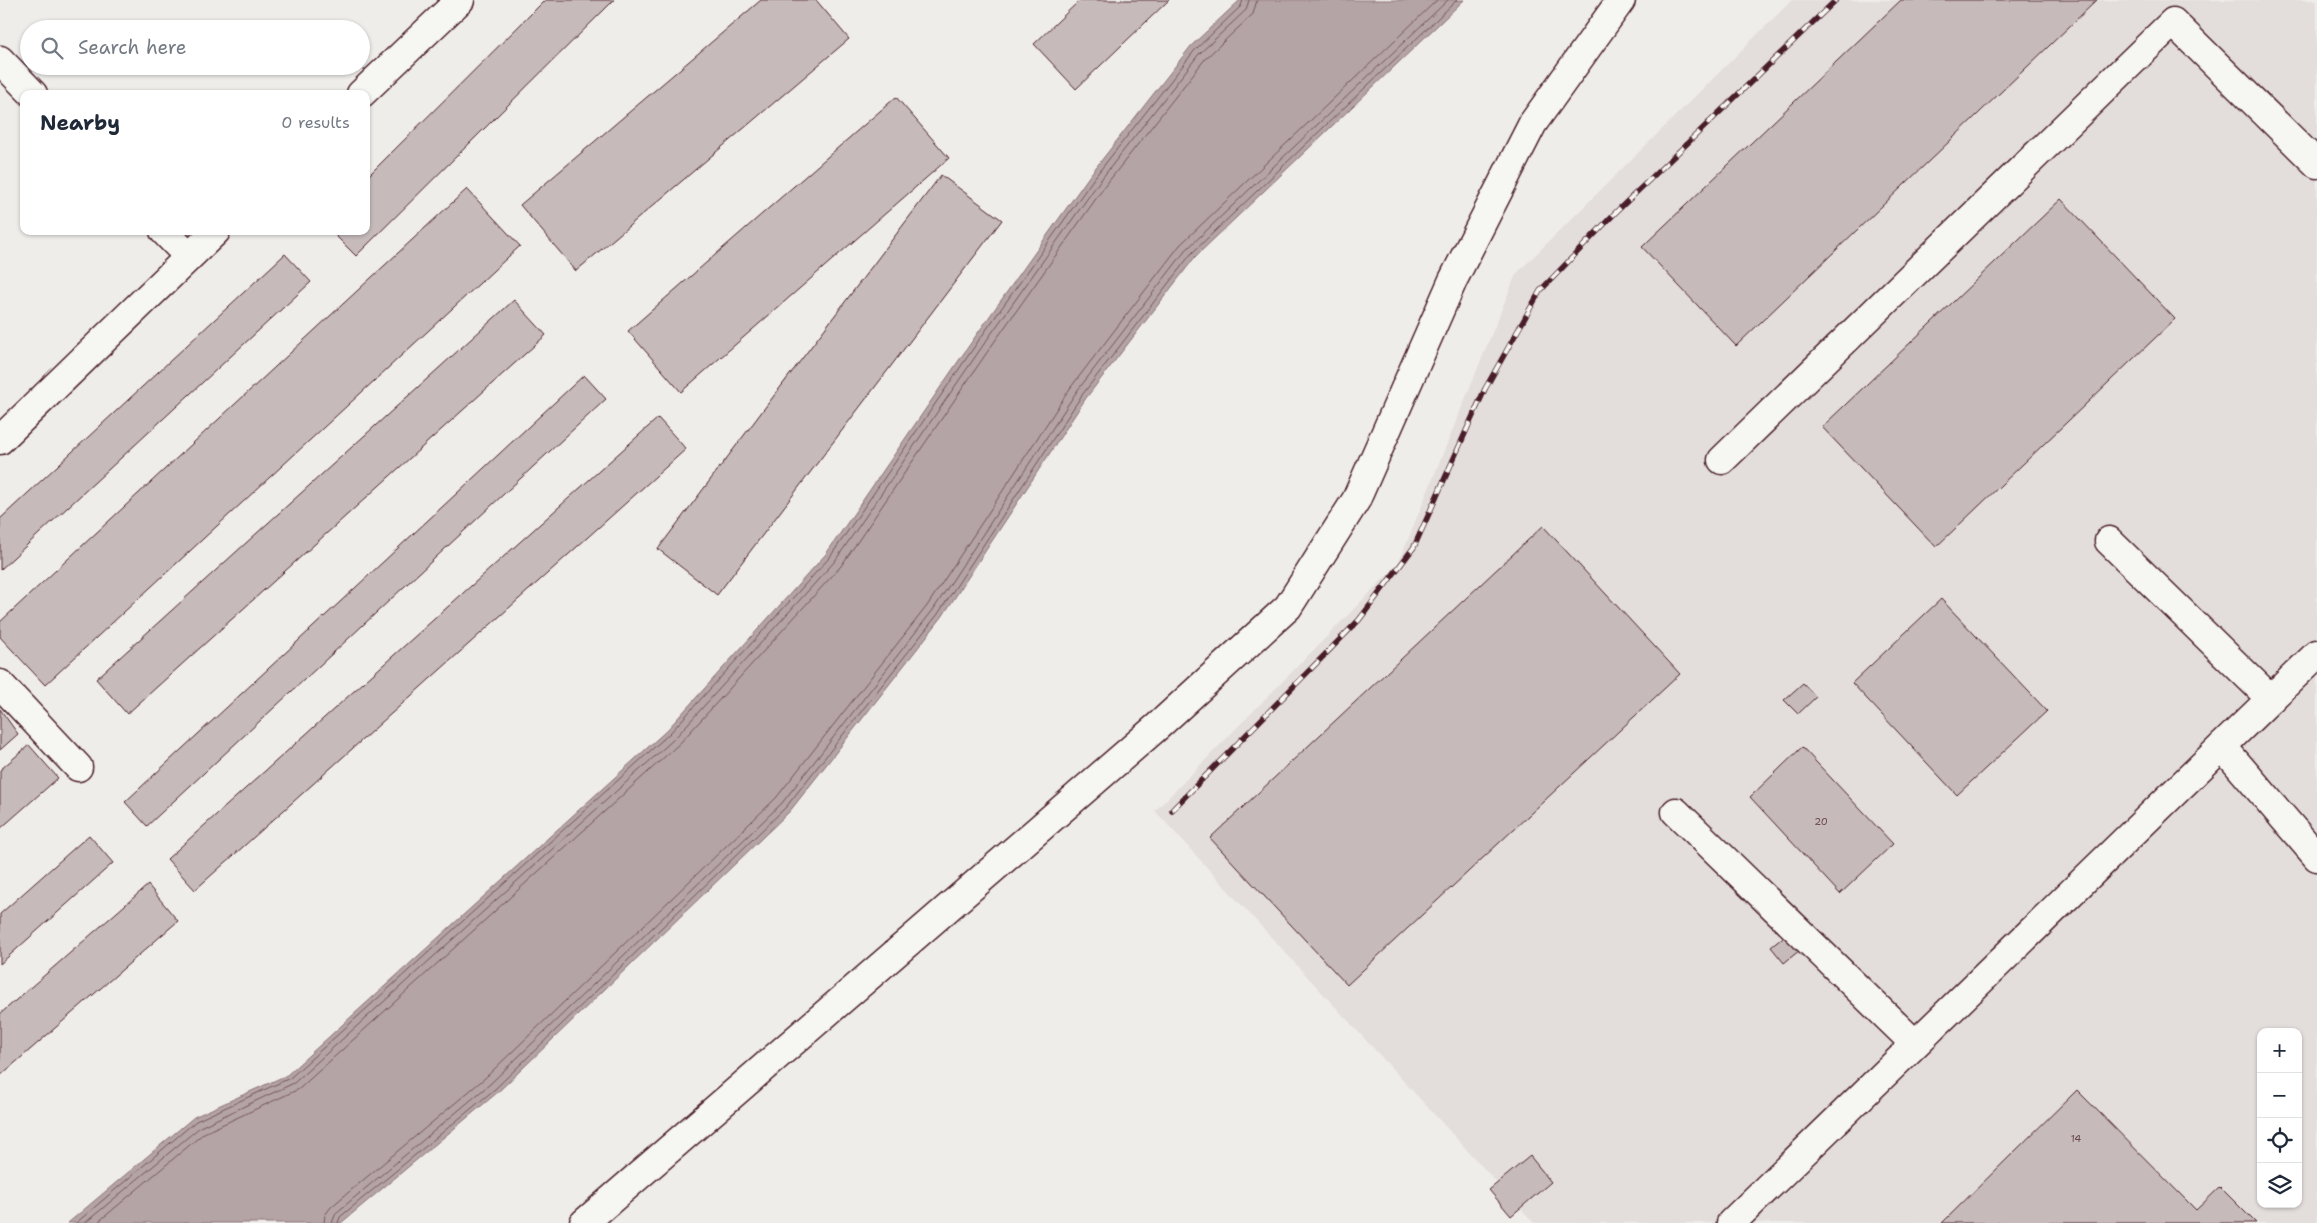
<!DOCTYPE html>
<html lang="en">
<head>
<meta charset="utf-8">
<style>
	:root { --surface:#fff; --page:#f2f2f3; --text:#1f2937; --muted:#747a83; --line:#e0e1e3 }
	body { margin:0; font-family:"Shantell Sans",sans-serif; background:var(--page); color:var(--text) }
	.controls { position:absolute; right:15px; bottom:15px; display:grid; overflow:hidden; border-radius:10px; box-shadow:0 1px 4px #0004 }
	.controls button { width:45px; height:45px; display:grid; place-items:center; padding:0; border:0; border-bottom:1px solid var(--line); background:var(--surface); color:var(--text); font:25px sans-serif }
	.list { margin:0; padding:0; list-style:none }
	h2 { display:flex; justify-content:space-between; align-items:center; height:65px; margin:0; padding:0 20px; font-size:21px }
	h2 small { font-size:16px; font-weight:400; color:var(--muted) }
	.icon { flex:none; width:28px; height:28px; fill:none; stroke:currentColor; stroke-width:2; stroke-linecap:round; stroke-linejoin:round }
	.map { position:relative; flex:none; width:2317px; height:1223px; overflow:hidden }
	.search { position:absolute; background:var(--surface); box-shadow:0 1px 4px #0004; left:20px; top:20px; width:350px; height:55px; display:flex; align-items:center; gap:12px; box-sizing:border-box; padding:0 18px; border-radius:28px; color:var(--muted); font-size:19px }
	.panel { position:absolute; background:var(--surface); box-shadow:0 1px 4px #0004; left:20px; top:90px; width:350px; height:145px; border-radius:10px }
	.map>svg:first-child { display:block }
	.built { fill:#e3dedc; fill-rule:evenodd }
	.water { fill:#b4a4a5; stroke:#8a6f74 }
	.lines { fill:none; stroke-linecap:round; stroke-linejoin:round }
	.shore { stroke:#74545c; stroke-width:1 }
	.building { fill:#c6babb; stroke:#4a1f2b }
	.minor-casing { stroke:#4a1f2b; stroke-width:31 }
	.minor { stroke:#f6f6f2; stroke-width:28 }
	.rail-casing { stroke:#4a1f2b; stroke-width:5.5 }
	.rail { stroke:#f6f6f2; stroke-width:4; stroke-dasharray:11; stroke-linecap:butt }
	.labels { text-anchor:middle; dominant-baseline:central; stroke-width:4; stroke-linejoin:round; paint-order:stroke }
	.number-label { font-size:10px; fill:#69464f }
</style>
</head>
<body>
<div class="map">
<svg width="2317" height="1223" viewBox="0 0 2317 1223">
	<rect width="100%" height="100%" fill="#efedea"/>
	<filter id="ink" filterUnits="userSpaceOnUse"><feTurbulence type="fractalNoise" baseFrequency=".02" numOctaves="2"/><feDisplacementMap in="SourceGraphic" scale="10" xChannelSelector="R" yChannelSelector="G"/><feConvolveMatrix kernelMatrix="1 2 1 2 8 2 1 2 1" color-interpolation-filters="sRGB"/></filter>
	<g filter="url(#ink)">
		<path class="built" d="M1792,0H2317V1223H1534L1155,811L1398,564L1516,274ZM2261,1032H2298V1204H2261Z"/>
		<path class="water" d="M1240,0H1464L1195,257L1086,398L942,617L790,811L498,1092L341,1223H68L194,1117L287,1075L667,730L826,554L975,337L1090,175L1191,46Z"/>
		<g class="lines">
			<path class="shore" d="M76,1223L196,1121L290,1078L670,733L830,557L979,340L1094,178L1195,50L1241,6L1243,0
				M85,1223L200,1127L294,1083L675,738L835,561L984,344L1099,182L1199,54L1246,10L1249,0
				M97,1223L204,1133L299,1089L681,742L841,566L990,348L1105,186L1205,59L1253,14L1257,0
				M324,1223L325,1215L331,1207L485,1078L776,798L927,606L1071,387L1180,245L1437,0
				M332,1223L336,1213L490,1084L782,803L933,610L1077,391L1186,250L1448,0
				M338,1223L340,1217L495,1089L786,807L938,614L1082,395L1191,254L1457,0"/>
		</g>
		<path class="building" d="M545,0H614L356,256L331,231H366V178Z
			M761,0H816L849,39L576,271L520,205Z
			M1080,0H1169L1076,89L1034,44Z
			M1901,0H2097L1736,346L1642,247Z
			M896,97L949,158L681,392L628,331Z
			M941,175L1002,220L717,595L658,549Z
			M467,189L520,246L45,685L0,637V622Z
			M2061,199L2175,319L1936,547L1822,427Z
			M285,254L311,282L0,570V519Z
			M514,300L546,335L127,714L96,679Z
			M584,375L606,399L147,826L125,802Z
			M658,418L686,449L195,890L167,859Z
			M1543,526L1680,674L1347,985L1210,838Z
			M1941,599L2047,711L1957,795L1852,683Z
			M1803,683L1816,697L1798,714L1784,700Z
			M0,709L18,734L0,750Z
			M29,745L58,778L0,829V770Z
			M1802,747L1893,844L1840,894L1750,797Z
			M89,835L113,863L0,964V914Z
			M148,885L178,921L0,1076V1014Z
			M1787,934L1800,950L1784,963L1771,947Z
			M2077,1090L2196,1210L2220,1187L2256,1223H1942Z
			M1530,1156L1551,1182L1511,1216L1489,1190Z"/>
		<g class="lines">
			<g class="minor-casing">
				<path id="minor" d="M0,60L33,94
					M361,94L460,0
					M164,231L189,257
					M0,440L216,231
					M1722,460L2173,22L2317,164
					M2109,541L2271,699
					M0,684L78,767
					M2222,746L2317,857
					M1676,812L1915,1044
					M584,1223L1158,726L1288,607L1356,500L1453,280L1533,123L1621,0
					M1731,1223L2317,654"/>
			</g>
			<use href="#minor" class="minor"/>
			<g class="rail-casing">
				<path id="rail" d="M1172,810L1359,620L1414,547L1485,389L1540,291L1615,213L1836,0"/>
			</g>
			<use href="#rail" class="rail"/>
		</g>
	</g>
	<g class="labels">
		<g class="number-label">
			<text x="1821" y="821">20</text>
			<text x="2076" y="1138">14</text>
		</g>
	</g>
</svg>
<div class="controls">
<button>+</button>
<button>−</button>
<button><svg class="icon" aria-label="locate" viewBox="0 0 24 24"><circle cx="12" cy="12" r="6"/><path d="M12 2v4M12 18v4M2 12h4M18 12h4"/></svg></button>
<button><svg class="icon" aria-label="layers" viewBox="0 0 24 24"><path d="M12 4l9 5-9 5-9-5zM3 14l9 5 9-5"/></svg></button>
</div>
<div class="search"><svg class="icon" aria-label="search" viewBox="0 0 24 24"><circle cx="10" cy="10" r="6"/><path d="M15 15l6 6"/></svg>Search here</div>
<section class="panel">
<h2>Nearby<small>0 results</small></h2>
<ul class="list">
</ul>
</section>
</div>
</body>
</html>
